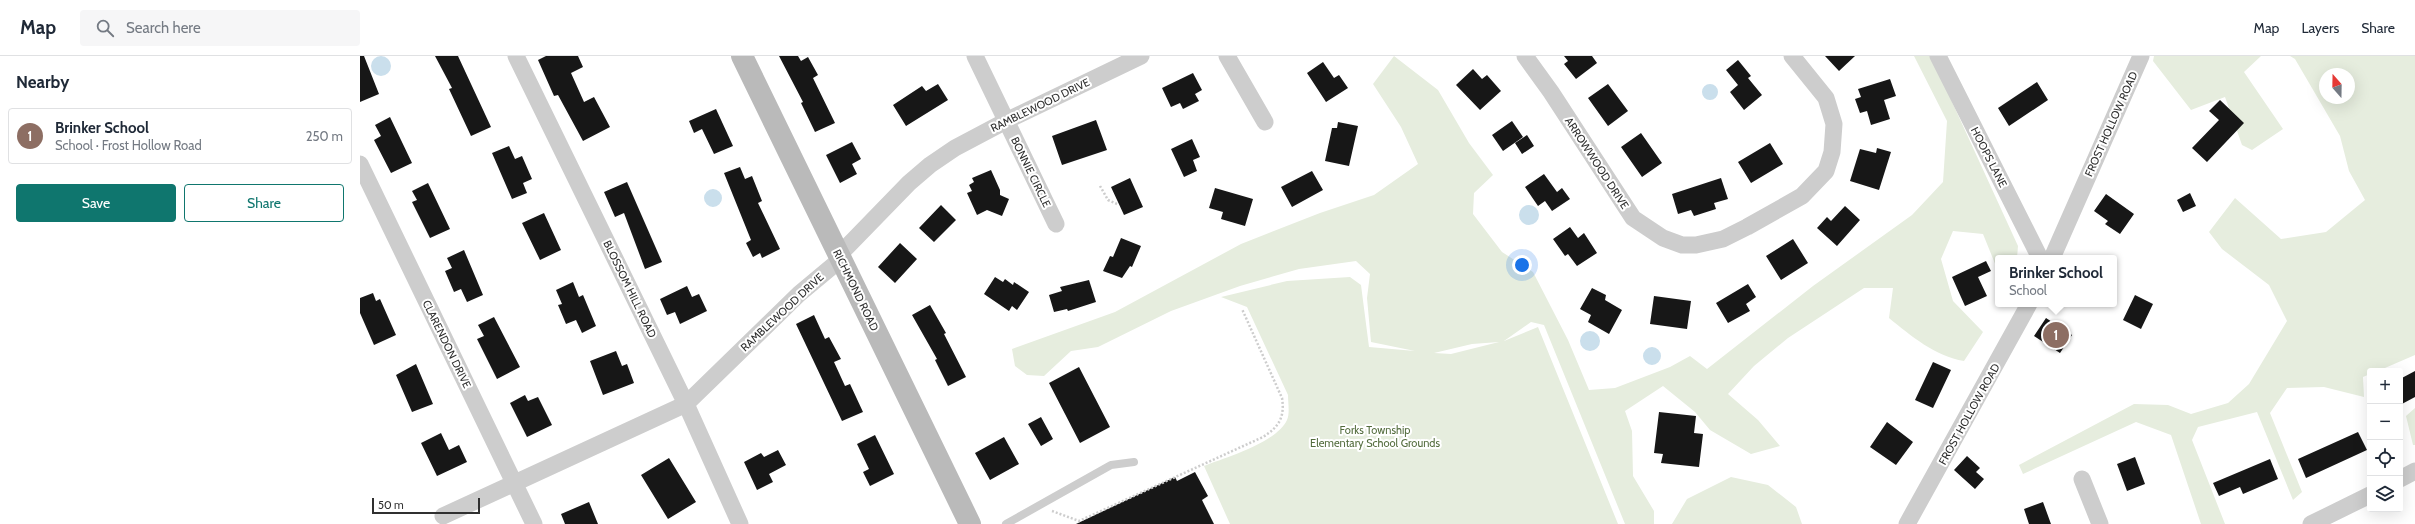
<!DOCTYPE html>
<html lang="en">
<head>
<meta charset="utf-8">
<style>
	:root { --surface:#fff; --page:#f6f6f7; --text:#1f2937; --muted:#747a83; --line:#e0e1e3; --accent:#0f766e }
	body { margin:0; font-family:Cabin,sans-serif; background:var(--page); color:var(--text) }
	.controls { position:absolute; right:12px; bottom:12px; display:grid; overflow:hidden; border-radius:4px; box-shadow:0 4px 16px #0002 }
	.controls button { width:36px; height:36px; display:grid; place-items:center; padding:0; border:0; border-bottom:1px solid var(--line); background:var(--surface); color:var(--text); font:20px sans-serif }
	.compass { position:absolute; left:1959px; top:12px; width:36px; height:36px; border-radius:50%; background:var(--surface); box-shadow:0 4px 16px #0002; rotate:340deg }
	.scale { position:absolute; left:12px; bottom:10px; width:108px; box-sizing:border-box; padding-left:4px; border:2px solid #303030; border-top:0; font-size:11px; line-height:14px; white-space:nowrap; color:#303030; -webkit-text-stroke:3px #fff; paint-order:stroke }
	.you { position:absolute; left:1162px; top:209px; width:14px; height:14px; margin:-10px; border:3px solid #fff; border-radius:50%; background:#1a73e8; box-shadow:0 0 0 6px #1a73e833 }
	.badge { display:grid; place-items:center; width:26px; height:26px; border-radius:50%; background:var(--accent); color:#fff; font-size:13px; font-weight:700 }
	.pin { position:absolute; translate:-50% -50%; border:2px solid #fff; box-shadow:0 1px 4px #0006 }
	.popup { position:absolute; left:1635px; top:199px; width:122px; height:52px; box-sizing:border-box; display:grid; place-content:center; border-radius:4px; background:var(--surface); filter:drop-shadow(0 1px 3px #0005); font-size:13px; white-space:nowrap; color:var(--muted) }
	.popup b { font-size:15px; color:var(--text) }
	.popup::after { content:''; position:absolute; left:50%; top:100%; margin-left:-8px; border:8px solid transparent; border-top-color:var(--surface) }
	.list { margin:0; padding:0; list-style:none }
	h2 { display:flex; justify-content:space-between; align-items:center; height:52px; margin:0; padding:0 16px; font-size:17px }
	h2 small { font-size:13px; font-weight:400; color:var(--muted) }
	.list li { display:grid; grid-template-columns:26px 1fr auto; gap:12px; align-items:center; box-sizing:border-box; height:56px; margin:0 8px 8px; padding:0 8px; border:1px solid var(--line); border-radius:4px }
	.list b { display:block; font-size:15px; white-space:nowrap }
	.list p { margin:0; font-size:13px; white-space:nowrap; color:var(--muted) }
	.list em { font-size:13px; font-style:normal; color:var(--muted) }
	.actions { display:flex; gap:8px; padding:12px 16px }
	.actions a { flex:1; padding:9px 0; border:1px solid var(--accent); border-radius:4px; text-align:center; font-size:14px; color:var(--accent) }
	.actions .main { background:var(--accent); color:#fff }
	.icon { flex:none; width:22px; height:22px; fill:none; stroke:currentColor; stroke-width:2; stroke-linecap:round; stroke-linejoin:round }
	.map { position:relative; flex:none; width:2055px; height:468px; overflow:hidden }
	header { display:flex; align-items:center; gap:24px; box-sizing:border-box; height:56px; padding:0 20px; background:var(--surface); border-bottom:1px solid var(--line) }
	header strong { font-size:19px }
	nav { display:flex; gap:22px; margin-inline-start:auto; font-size:14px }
	.search { width:280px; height:36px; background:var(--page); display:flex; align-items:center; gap:10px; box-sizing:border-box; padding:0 14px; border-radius:4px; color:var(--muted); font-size:15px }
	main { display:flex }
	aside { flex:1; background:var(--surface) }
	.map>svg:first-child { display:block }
	.green { fill:#e6edde; fill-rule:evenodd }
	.water { fill:#cadfec }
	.building { fill:#171717 }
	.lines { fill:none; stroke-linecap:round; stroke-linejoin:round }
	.path { stroke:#cdcdcd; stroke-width:2.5; stroke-dasharray:2 2; stroke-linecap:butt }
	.lane { stroke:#cdcdcd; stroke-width:8 }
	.street { stroke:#cdcdcd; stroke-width:17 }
	.secondary { stroke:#bababa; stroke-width:22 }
	.labels { text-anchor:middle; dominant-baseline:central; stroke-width:4; stroke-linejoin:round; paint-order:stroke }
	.street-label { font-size:11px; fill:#303030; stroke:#fff }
	.park-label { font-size:11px; fill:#536c3d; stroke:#fff }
</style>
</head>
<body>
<header>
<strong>Map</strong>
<div class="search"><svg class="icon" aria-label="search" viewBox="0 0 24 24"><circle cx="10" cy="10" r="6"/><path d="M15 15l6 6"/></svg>Search here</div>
<nav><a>Map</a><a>Layers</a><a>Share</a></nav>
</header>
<main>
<aside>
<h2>Nearby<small></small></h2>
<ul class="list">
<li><span class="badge" style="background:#8d6e63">1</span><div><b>Brinker School</b><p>School · Frost Hollow Road</p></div><em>250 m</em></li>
</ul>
<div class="actions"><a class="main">Save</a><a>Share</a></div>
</aside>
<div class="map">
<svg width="2055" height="468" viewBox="0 0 2055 468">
	<rect width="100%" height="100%" fill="#fff"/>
	<path class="green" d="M1034,0L1078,34L1109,87L1133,119L1114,137L1113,158L1142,196L1173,216L1208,284L1229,334L1255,332L1310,311L1330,300L1347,313L1453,230L1552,159L1583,126L1587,65L1554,0H1571L1658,190L1657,202H1638V215L1623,178L1593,175L1581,203L1593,245L1623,276L1604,305C1575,300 1551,280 1529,262L1533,232H1504L1428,282L1394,310L1368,338L1398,364L1420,390L1391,398L1350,374L1335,356L1303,330L1265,355L1272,375L1273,420L1294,455V468H1265L1184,269L1171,266L1144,285L1178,271L1258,468H870L844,410C867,401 916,387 927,364C930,357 928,347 928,339L887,251L861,241L927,225L990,221L1001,229L1009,291L1055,295L1011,286L1007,242L1010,218L996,205L939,213L880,230L811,255L738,291L711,295L684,320L667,319L655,310L652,293L755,256L881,188L960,157L1014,139L1058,108L1041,71L1013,28ZM1139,286L1091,298L1074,297L1112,288Z
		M1794,0H1901L1884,16L1923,73L1892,94L1882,89L1865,41L1831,54L1793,5Z
		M1930,0H2055V299L2018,315H2010V318L2003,321L2004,341L1964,331L1927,332L1910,357L1942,436L1933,444L1897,356L1838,371L1832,384L1865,468H1841L1811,379L1776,366L1663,418L1659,409L1774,348L1808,349L1831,358L1868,347L1889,328L1927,265L1909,229L1862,193L1849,176L1875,142L1921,183L1966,176L2005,144L1989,115L1980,80L1935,3ZM1965,18H1989V42H1965Z
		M2055,352V389H2053L2046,360Z
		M1371,421L1408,429L1436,451L1442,468H1312L1327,443Z"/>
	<path class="water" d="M11 10a10 10 0 1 1 20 0a10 10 0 1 1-20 0Z
		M1342 36a8 8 0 1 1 16 0a8 8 0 1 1-16 0Z
		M344 142a9 9 0 1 1 18 0a9 9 0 1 1-18 0Z
		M1159 159a10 10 0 1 1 20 0a10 10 0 1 1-20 0Z
		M1220 285a10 10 0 1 1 20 0a10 10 0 1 1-20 0Z
		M1283 300a9 9 0 1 1 18 0a9 9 0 1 1-18 0Z"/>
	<path class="building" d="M0,0H4L19,38L0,46Z
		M75,0H98L131,71L111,80L89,33L92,32Z
		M186,0H218L223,11L211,17L224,46L234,41L250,71L223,85L198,39L194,40L178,4Z
		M419,0H438L441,5L448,1L458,19L453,22L475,67L455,76L441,47L443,46Z
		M1204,0H1232L1237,7L1216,23L1204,8L1208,5Z
		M1465,0H1495L1479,15Z
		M1378,4L1391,20L1388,22L1402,39L1384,54L1370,36L1378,29L1366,14Z
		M963,6L974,22L979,19L988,32L966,46L947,17Z
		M1113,13L1122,23L1127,19L1141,35L1120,54L1096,29Z
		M833,17L842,34L835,38L839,45L823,53L820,47L811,51L802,32Z
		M1530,23L1536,40L1524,44L1530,63L1511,69L1507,55L1500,57L1495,43L1501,41L1498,33Z
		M1677,26L1688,44L1649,70L1638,52Z
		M578,28L588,44L546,70L533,49L562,30L566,35Z
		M1248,28L1268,55L1248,70L1228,42Z
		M1860,44L1884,67L1847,106L1832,92L1859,64L1849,55Z
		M356,53L373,90L354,98L342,73L334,77L329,65Z
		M30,61L52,107L31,117L14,84L21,80L15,69Z
		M736,64L747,94L702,109L692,80Z
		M1152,65L1163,81L1143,95L1132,79Z
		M978,66L998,70L989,110L965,105L972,72H977Z
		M1281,77L1302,107L1282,121L1261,91Z
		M1167,79L1174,90L1162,98L1155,87Z
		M832,83L840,101L833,104L837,115L824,121L811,93Z
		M492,86L501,103L492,108L497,118L480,127L466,99Z
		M1410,87L1423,108L1391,127L1378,106Z
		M149,90L155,103L162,100L172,123L163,127L167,137L152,143L132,97Z
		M1517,92L1531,96L1519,134L1490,125L1500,93L1516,97Z
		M380,111L385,123L392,120L402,145L398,147L420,193L402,202L400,197L393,201L386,187L391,184L364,117Z
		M631,114L640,134V139L649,143L642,160L627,154L617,159L607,137L612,135L609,129L614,126L612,122Z
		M952,115L963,134L932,151L921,131Z
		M1184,118L1197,136L1202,132L1210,143L1192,155L1185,145L1178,150L1165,131Z
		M770,122L783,151L764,159L751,131Z
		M1361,122L1368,143L1354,147L1356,153L1334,160L1331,154L1318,158L1312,138Z
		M267,126L302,206L285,213L264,157L255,161L244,136Z
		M68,127L90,173L70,182L52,146L57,144L52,135Z
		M855,132L893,143L885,170L861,163L863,156L849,152Z
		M1830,137L1836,150L1823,156L1817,144Z
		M1746,138L1774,158L1760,178L1745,168L1748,165L1734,155Z
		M581,149L596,164L574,186L559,172Z
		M1485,150L1500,164L1477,190L1457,172L1467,161L1471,165Z
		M184,157L201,194L180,204L162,167Z
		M1210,171L1218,182L1224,177L1237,197L1217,210L1208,198L1205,200L1193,183Z
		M761,182L781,190L772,211L770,210L762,222L743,215L750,200L753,201Z
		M1433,183L1448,207L1421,224L1406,200Z
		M540,187L557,203L535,227L518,211Z
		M104,194L123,239L107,246L101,233L94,236L85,215L92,212L87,202Z
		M1626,205L1631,215L1618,221L1627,240L1605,250L1592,221Z
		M635,221L643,226L645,223L653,229L654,226L669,236L657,254L652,250L649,255L624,238Z
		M729,224L736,246L708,255L707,253L694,256L689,239L702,235L700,231Z
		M213,226L219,241L223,239L236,270L222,277L216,264L206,268L198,249L202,248L196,234Z
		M1388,228L1396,241L1386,248L1390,255L1368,267L1356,247Z
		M327,230L332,241L339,238L347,255L320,268L315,256L307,259L300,243Z
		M1232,232L1246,239L1245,244L1262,254L1249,278L1228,266L1231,259L1220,253Z
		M13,237L16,245L20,243L36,279L14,289L0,257V242Z
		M1775,239L1793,248L1781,273L1763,264Z
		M1294,240L1331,245L1327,273L1290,268Z
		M570,249L586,277L584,278L606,321L588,330L575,304L577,303L552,259Z
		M454,259L465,283L469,281L481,303L474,306L485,330L490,328L503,356L482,365L436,268Z
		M134,261L160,311L137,323L117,283L124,280L118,269Z
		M1686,262L1712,279L1700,297L1674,280Z
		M256,295L262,310L267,308L274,327L243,339L230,305Z
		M1573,306L1591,314L1573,352L1555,344Z
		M56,308L73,348L52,356L36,319Z
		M719,311L750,371L720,387L689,327Z
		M2055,315V341L2040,349V323Z
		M165,339L168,345L178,341L192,369L167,381L150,347Z
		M1299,356L1336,360L1334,377L1343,378L1339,411L1301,407L1303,398L1294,397Z
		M681,361L693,383L681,390L668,368Z
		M1527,366L1553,386L1536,409L1510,391Z
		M1998,376L2007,394L1946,422L1938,403Z
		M81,377L89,394L99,389L107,406L77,420L61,387Z
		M515,379L534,418L510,430L503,416L509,413L497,388Z
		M644,381L659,408L630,424L615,397Z
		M418,394L426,409L409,418L413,426L397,434L384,406L401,397L404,401Z
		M1607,400L1620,412L1616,416L1624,423L1615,433L1594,414Z
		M1775,401L1785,428L1767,435L1757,408Z
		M309,402L336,446L308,463L281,419Z
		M1910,403L1918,423L1883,438L1880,431L1859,440L1853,427Z
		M835,416L848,440L842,444L854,468H716L815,421L817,425Z
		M229,446L238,468H205L201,458Z
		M1683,446L1691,468H1669L1664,453Z"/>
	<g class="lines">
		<path class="path" d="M740,130L748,144L757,148
			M692,455L719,465L903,381C919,371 925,361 922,342L882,253"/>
		<path class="lane" d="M646,468L751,409L774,406"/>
		<path class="street" d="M156,0L326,348L380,468
			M615,0L696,168
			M867,0L905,66
			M1165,0L1191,36L1273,162L1303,182L1322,189H1336L1363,183L1387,171L1442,140L1466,115L1472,96L1474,68L1466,42L1432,0
			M1578,0L1680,202
			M0,108L174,468
			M1692,202L1781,0
			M1722,423L1740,468
			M2040,423L2055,415
			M83,460L326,348L439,238L481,203V197L549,127L570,109L595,92L646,65L781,0
			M1547,468L1669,248
			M1951,468L2010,439"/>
		<path class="secondary" d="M382,0L610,468"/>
	</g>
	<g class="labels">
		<g class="street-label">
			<text transform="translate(680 49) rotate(-26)">RAMBLEWOOD DRIVE</text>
			<text transform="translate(1751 68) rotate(-66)">FROST HOLLOW ROAD</text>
			<text transform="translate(1629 101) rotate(63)">HOOPS LANE</text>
			<text transform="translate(1237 107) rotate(57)">ARROWWOOD DRIVE</text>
			<text transform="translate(671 116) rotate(64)">BONNIE CIRCLE</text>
			<text transform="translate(270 233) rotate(64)">BLOSSOM HILL ROAD</text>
			<text transform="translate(496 234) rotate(64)">RICHMOND ROAD</text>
			<text transform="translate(422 256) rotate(-43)">RAMBLEWOOD DRIVE</text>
			<text transform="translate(87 288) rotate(64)">CLARENDON DRIVE</text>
			<text transform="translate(1609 358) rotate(-61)">FROST HOLLOW ROAD</text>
		</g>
		<g class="park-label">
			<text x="1015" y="374">Forks Township<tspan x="1015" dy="13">Elementary School Grounds</tspan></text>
		</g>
	</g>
</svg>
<div class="controls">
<button>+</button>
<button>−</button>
<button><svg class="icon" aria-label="locate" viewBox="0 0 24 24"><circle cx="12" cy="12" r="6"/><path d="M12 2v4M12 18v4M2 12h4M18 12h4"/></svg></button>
<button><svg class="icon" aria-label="layers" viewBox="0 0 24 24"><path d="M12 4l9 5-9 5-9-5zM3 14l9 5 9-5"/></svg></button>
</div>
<svg class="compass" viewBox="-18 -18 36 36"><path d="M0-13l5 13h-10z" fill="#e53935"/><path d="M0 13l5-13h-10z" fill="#747a83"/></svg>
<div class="scale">50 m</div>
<div class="you"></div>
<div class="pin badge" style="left:1696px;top:279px;background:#8d6e63">1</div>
<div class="popup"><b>Brinker School</b>School</div>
</div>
</main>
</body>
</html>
